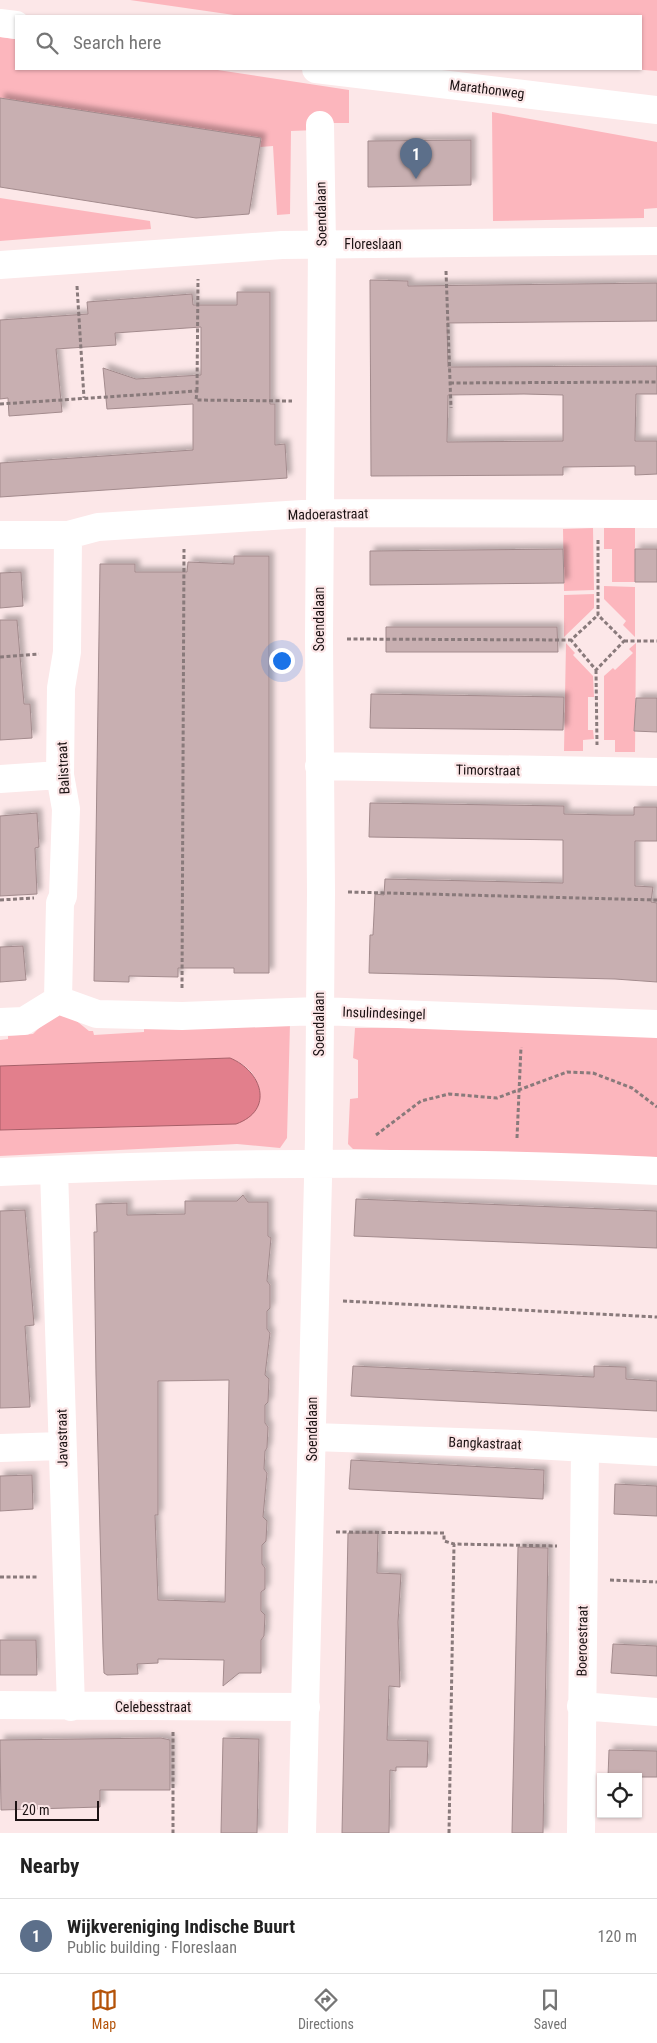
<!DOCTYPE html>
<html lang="en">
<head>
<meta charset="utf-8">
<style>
	:root { --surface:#fff; --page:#f6f6f6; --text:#222; --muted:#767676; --line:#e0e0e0; --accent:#b45309 }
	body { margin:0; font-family:"Roboto Condensed",sans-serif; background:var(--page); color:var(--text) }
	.controls { position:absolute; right:15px; bottom:15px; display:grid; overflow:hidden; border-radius:0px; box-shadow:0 1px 4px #0004 }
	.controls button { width:45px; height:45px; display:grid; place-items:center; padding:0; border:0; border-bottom:1px solid var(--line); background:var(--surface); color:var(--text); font:25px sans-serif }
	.scale { position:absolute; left:15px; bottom:12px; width:84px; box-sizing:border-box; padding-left:5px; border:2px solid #1c1314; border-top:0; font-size:14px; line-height:18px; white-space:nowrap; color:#1c1314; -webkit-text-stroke:4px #fce7e8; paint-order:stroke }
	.you { position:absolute; left:281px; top:660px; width:18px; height:18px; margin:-12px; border:4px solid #fff; border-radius:50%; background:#1a73e8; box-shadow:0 0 0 8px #1a73e833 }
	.badge { display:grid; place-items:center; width:32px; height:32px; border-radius:50%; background:var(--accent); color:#fff; font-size:16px; font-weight:700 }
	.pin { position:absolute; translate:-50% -41px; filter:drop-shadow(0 1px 2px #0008) }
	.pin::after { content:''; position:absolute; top:26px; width:18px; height:15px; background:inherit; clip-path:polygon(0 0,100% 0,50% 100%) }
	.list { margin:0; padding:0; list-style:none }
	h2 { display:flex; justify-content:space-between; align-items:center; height:65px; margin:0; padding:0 20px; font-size:21px }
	h2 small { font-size:16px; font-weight:400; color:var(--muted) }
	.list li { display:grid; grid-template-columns:32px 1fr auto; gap:15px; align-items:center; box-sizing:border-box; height:75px; padding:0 20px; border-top:1px solid var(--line) }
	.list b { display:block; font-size:19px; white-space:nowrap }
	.list p { margin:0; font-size:16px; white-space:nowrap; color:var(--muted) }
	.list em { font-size:16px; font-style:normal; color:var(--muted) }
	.icon { flex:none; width:28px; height:28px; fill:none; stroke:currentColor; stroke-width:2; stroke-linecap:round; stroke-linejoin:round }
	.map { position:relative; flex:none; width:657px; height:1833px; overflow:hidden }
	.search { position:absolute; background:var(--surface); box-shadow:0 1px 4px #0004; left:15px; right:15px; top:15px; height:55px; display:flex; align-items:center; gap:12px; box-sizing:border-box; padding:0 18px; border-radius:0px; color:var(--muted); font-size:19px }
	.sheet { height:140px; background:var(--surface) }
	nav { display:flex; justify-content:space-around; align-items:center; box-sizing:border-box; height:70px; border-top:1px solid var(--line); background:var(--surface); font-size:14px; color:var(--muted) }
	nav a { display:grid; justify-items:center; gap:2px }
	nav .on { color:var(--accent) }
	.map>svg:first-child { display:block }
	.green { fill:#fcb6bd }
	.water { fill:#e27f8c; stroke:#a75f68 }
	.building { fill:#c8afb1; stroke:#a38b8d; fill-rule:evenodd; filter:url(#shadow) }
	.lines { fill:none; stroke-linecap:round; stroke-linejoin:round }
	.path { stroke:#897a7b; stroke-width:3; stroke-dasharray:4 2.5; stroke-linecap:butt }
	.minor { stroke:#fff; stroke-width:28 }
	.major { stroke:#fff; stroke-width:28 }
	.labels { text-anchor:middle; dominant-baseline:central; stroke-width:4.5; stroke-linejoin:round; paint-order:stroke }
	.street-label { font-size:14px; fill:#1c1314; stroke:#fce7e8 }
</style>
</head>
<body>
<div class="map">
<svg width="657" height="1833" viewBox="0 0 657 1833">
	<defs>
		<filter id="shadow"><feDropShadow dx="4.5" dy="-4.5" stdDeviation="2.5" flood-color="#0004"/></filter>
	</defs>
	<rect width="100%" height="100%" fill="#fce7e8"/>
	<path class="green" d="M130,0H657V71L631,69H641V16H241Z
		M0,37L16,39V69H211L349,90V123H317L316,130L291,131L290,214L277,215L273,146L260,147L261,138L0,98Z
		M492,112L657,142V208L644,209V218L493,221Z
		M0,198L150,221L151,229L0,241Z
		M593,528L594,590L564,591L563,529Z
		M604,528H635V582H612V549H604Z
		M604,586L635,587V637L623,625L626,621L604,599Z
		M594,594V608L564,637V595Z
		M566,643L575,653L573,655L593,676L594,697H588V730H593L594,739L583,740V751H564Z
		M636,643L635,752H615V740H604V676L613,668L615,670L633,653L629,649Z
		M68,1014L89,1031H93L94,1035L144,1032V1029L290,1023L287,1138L280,1148L237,1144L0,1156V1130L86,1127L260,1093C257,1074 247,1065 230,1058L0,1066V1040L8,1039V1036L33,1034L52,1015Z
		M355,1028H512L657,1036V1157L353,1149L348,1144L350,1099L358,1098V1060L353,1058Z"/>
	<path class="water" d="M230,1058C262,1071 275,1110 236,1124L0,1130V1066Z"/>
	<path class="building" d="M0,98L261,138L249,214L196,218L0,187Z
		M471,140V185L368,187V141Z
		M370,280L408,281V286L657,283V321L447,323L448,367L657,366V394H636L635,441H657V474L635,475V466L563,467V475L371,476ZM524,394L563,395V441L447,442L448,395Z
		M237,292H270V404H275V445L285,444L287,478L0,497V463L193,450V404L107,409L103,368L136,379L201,375V327L115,333L116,345L56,349L62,412L9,416L8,398L0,399V320L88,314L87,302L192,294L193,305H237Z
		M563,549L564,583L370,585V551Z
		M635,549H657V582H635Z
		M234,556H269V973H234V968H178V977L129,976V982L94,981L100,564H135V572H187L188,562L234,564Z
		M21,572L23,606L0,608V573Z
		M0,620H17L24,704H30L32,738L0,740Z
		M386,627H557L558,652H386Z
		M371,694L564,697L563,730L370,728Z
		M636,698H657V732L634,731Z
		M370,803L564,806V814L611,815H634V807H657V841H635V886L653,887L651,902L657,903V982L615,979L369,973L370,935H373L375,894L384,895L385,879L563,883V840L369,837Z
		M37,813L39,847L35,848L37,894L0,896V816Z
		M23,946L26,980L0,982V947Z
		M243,1195L248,1202H268V1236L271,1238L267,1281L270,1285V1308L267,1311V1329L270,1333L265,1375L269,1379L268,1402L265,1405V1423L268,1427L267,1448L265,1451L264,1469L267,1473L263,1517L267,1521L266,1541L262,1545V1564L265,1568V1589L261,1592V1611L265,1615L264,1636L261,1640V1673H239L223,1686L224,1660L158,1659V1663L137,1664L138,1674L107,1675L104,1673L103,1649L96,1375L94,1232H97L96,1204L127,1203V1215L185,1214V1201H237ZM229,1380L225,1602L158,1600L155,1515H158V1381Z
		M356,1199L657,1211V1248L354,1236Z
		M25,1210L34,1325L25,1326L30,1405V1407L0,1408V1211Z
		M353,1366L594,1377V1366L626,1367V1379L657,1381V1411L351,1396Z
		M351,1460L544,1470L543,1499L349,1489Z
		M32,1475L33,1509L0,1511V1476Z
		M615,1484L657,1486V1516L614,1514Z
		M348,1533H378L377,1573L401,1574L398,1622L400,1687L389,1686L387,1740L428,1741L427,1767H396V1771L390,1770L389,1833H342Z
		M518,1547L548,1548L543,1833H512Z
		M0,1640H36L37,1675H0Z
		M613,1644L657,1646V1676L611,1673Z
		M161,1738L170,1740V1790H100V1807L1,1810L0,1740Z
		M223,1738L259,1739L257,1833H221Z
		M609,1750L657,1751V1777H608Z"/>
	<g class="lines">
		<path class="path" d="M446,271L451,408
			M77,286L84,398
			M450,383L657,382
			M197,391L198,279
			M0,404L197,391L196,400L292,401
			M598,540V615L624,641L596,670L571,640L598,615
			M347,639L570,640
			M624,641H657
			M0,657L39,654
			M596,670L597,745
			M348,892L657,900
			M0,900L34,898
			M182,988L184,549
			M376,1135L421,1101L449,1094L497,1098L567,1072L593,1073L632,1088L657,1107
			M517,1138L521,1047
			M343,1301L657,1317
			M336,1532L444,1533V1541L454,1544L557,1546
			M0,1577H39
			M610,1580L657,1582
			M173,1732V1833
			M449,1833L454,1544"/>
		<path class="minor" d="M0,265L282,245L657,241
			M0,535H68L98,527L319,513L657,514
			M319,766L657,772
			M0,779L60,775
			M58,1000L60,903L63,896L66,809L60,775L61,688L67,652L68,535
			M0,1022L24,1021L58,1000L97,1014L182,1016L319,1011L657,1024
			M54,1170L71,1707
			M0,1172C220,1162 437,1160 657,1171
			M313,1437L517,1444L657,1452
			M0,1448L61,1446
			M0,1705L306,1707
			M581,1706L657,1712
			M302,1833L319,1138L321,892L319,639L322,244L320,125
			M581,1833L585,1449"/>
		<path class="major" d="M0,23L16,25
			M316,69L657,110"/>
	</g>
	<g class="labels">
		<g class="street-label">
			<text transform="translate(487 89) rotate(7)">Marathonweg</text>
			<text transform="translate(321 214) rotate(-91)">Soendalaan</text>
			<text x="373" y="244">Floreslaan</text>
			<text transform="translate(328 514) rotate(-1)">Madoerastraat</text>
			<text transform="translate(319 619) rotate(-90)">Soendalaan</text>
			<text transform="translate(63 768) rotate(-93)">Balistraat</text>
			<text transform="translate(488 770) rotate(1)">Timorstraat</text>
			<text transform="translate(384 1013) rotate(2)">Insulindesingel</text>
			<text transform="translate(319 1024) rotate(-90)">Soendalaan</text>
			<text transform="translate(312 1429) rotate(-90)">Soendalaan</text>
			<text transform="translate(62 1438) rotate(-91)">Javastraat</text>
			<text transform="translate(485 1443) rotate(2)">Bangkastraat</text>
			<text transform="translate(582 1641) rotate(-89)">Boeroestraat</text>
			<text x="153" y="1707">Celebesstraat</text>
		</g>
	</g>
</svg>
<div class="controls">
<button><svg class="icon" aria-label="locate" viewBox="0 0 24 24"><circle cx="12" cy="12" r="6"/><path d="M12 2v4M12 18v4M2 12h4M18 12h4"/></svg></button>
</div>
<div class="scale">20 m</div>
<div class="you"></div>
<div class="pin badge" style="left:416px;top:179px;background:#5c6f8a">1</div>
<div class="search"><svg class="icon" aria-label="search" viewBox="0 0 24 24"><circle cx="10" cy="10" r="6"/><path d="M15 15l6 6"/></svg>Search here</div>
</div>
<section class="sheet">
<h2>Nearby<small></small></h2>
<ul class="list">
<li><span class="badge" style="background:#5c6f8a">1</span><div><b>Wijkvereniging Indische Buurt</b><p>Public building · Floreslaan</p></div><em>120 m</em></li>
</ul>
</section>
<nav>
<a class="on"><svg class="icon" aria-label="map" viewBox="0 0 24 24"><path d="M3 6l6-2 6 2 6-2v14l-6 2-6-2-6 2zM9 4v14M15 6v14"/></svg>Map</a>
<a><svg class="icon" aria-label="directions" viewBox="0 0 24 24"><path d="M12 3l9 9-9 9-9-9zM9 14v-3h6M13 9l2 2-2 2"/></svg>Directions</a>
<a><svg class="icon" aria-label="saved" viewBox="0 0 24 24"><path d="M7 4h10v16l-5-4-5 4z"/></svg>Saved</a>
</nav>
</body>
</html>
